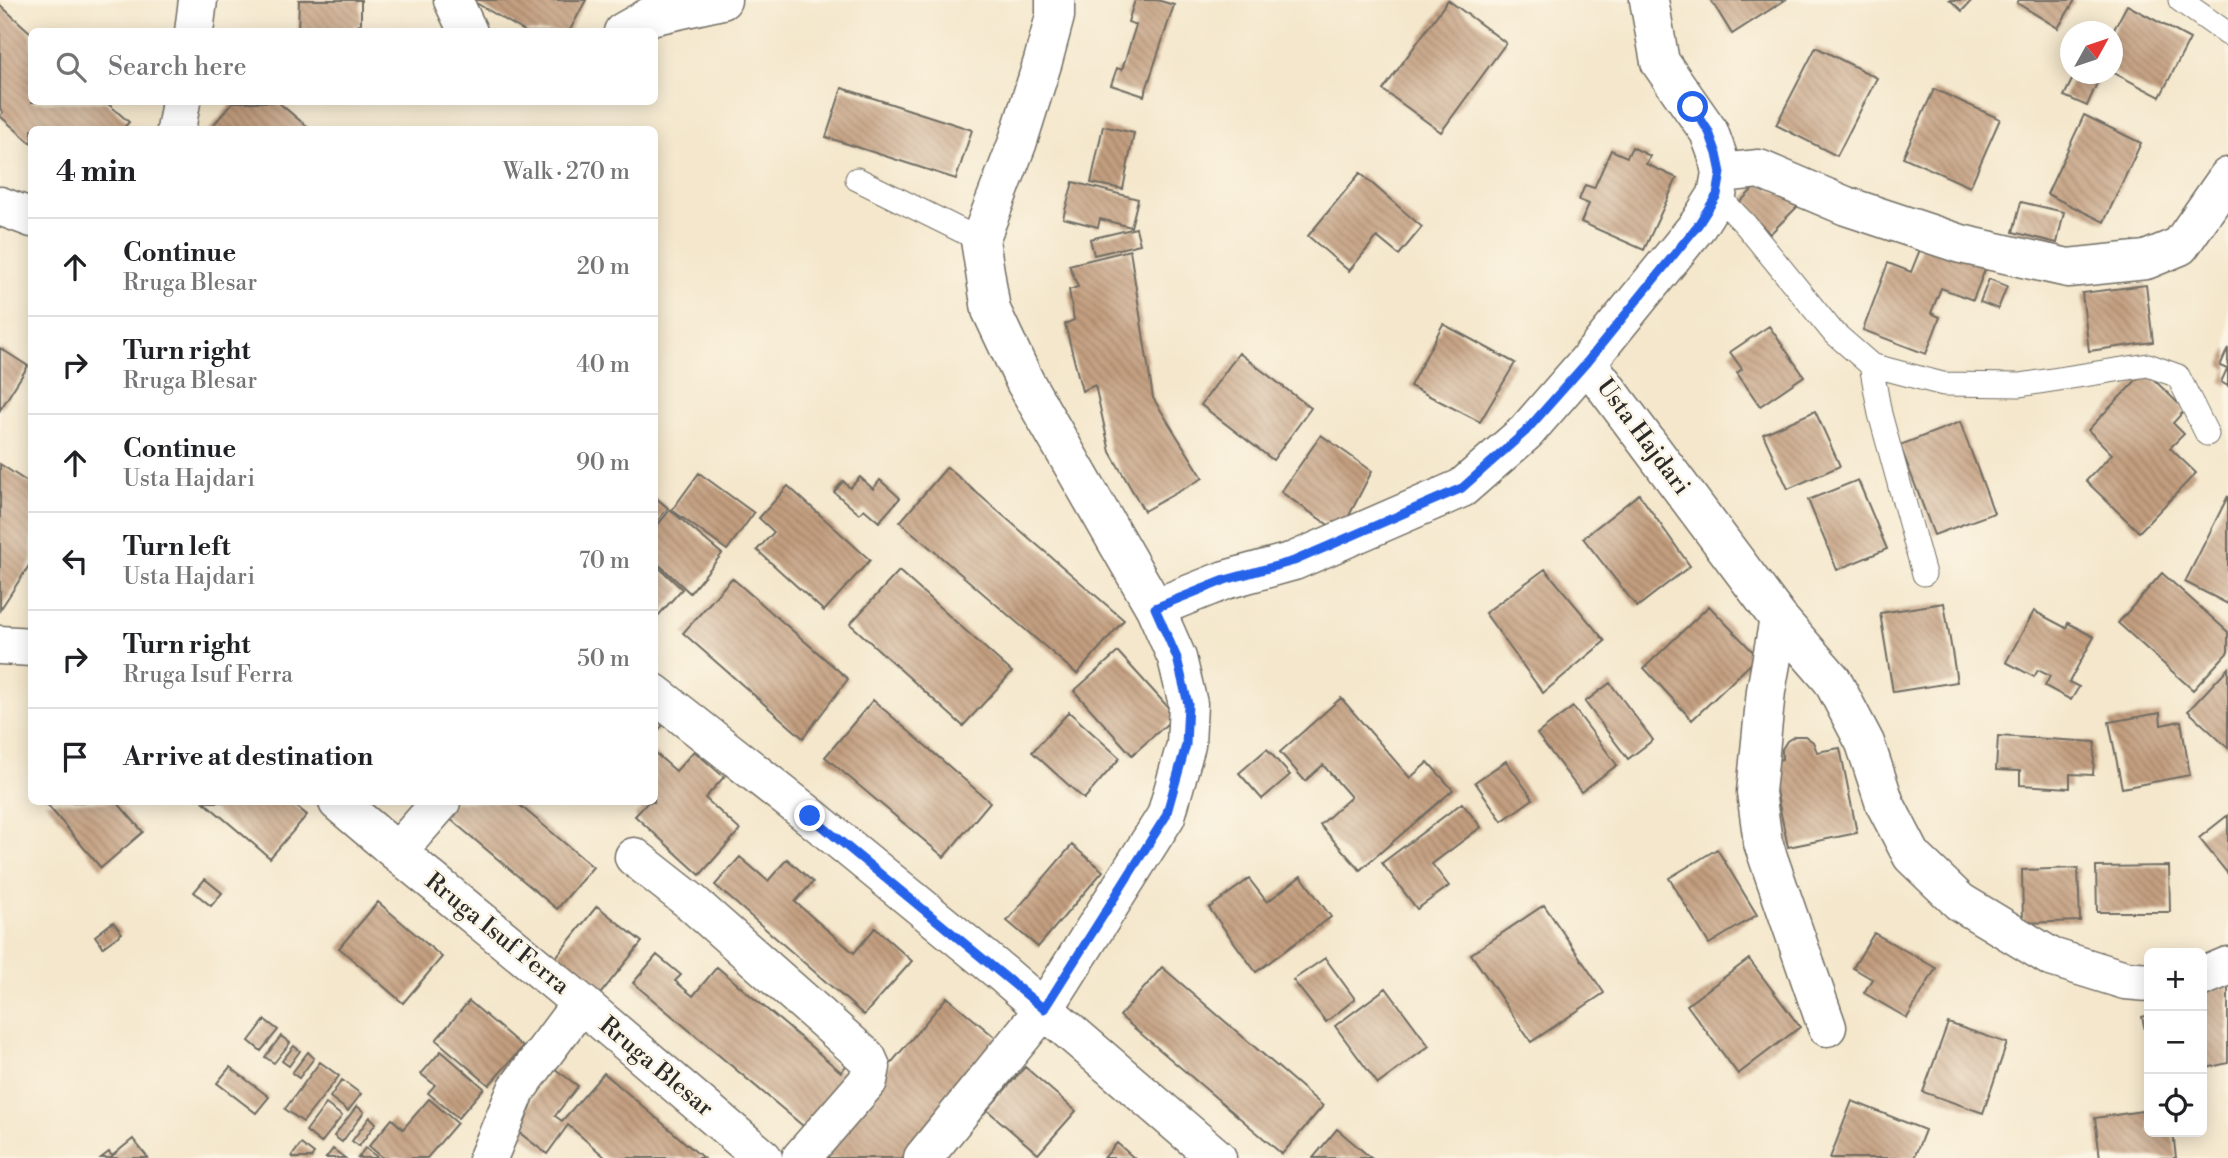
<!DOCTYPE html>
<html lang="en">
<head>
<meta charset="utf-8">
<style>
	:root { --surface:#fff; --page:#f6f6f6; --text:#202124; --muted:#757577; --line:#e0e0e0 }
	body { margin:0; font-family:"Libre Bodoni",serif; background:var(--page); color:var(--text) }
	.controls { position:absolute; right:21px; bottom:21px; display:grid; overflow:hidden; border-radius:10px; box-shadow:0 4px 18px #0003 }
	.controls button { width:63px; height:63px; display:grid; place-items:center; padding:0; border:0; border-bottom:2px solid var(--line); background:var(--surface); color:var(--text); font:35px sans-serif }
	.compass { position:absolute; left:2060px; top:21px; width:63px; height:63px; border-radius:50%; background:var(--surface); box-shadow:0 4px 18px #0003; rotate:50deg }
	.stop { position:absolute; width:21px; height:21px; margin:-16px; border:5px solid #2563eb; border-radius:50%; background:#fff }
	.stop.end { background:#2563eb; border-color:#fff; box-shadow:0 2px 7px #0008 }
	.list { margin:0; padding:0; list-style:none }
	h2 { display:flex; justify-content:space-between; align-items:center; height:91px; margin:0; padding:0 28px; font-size:30px }
	h2 small { font-size:23px; font-weight:400; color:var(--muted) }
	.list li { display:grid; grid-template-columns:46px 1fr auto; gap:21px; align-items:center; box-sizing:border-box; height:98px; padding:0 28px; border-top:2px solid var(--line) }
	.list b { display:block; font-size:26px; white-space:nowrap }
	.list p { margin:0; font-size:23px; white-space:nowrap; color:var(--muted) }
	.list em { font-size:23px; font-style:normal; color:var(--muted) }
	.icon { flex:none; width:38px; height:38px; fill:none; stroke:currentColor; stroke-width:2; stroke-linecap:round; stroke-linejoin:round }
	.map { position:relative; flex:none; width:2228px; height:1158px; overflow:hidden }
	.search { position:absolute; background:var(--surface); box-shadow:0 4px 18px #0003; left:28px; top:28px; width:630px; height:77px; display:flex; align-items:center; gap:18px; box-sizing:border-box; padding:0 24px; border-radius:10px; color:var(--muted); font-size:26px }
	.panel { position:absolute; background:var(--surface); box-shadow:0 4px 18px #0003; left:28px; top:126px; width:630px; height:679px; border-radius:10px }
	.map>svg:first-child { display:block }
	.building { fill:url(#building-back-hatch) }
	.lines { fill:none; stroke-linecap:round; stroke-linejoin:round }
	.lane-casing { stroke:#716d63; stroke-width:25 }
	.street-casing { stroke:#716d63; stroke-width:41 }
	.lane { stroke:#fff; stroke-width:23 }
	.street { stroke:#fff; stroke-width:38 }
	.route { stroke:#2563eb; stroke-width:9 }
	.labels { text-anchor:middle; dominant-baseline:central; stroke-width:5; stroke-linejoin:round; paint-order:stroke }
	.street-label { font-size:24px; fill:#2b2b2b; stroke:#fcf5e5 }
</style>
</head>
<body>
<div class="map">
<svg width="2228" height="1158" viewBox="0 0 2228 1158">
	<defs>
		<pattern id="building-back-hatch" width="6" height="6" patternUnits="userSpaceOnUse" patternTransform="scale(1.75)"><rect width="6" height="6" fill="#c39e7f"/><path d="M-1 5l2 2M0 0l6 6M5-1l2 2" fill="none" stroke="#9f8168"/></pattern>
	</defs>
	<rect width="100%" height="100%" fill="#fcf5e5"/>
	<filter id="ink" filterUnits="userSpaceOnUse"><feTurbulence type="fractalNoise" baseFrequency=".0143" numOctaves="2"/><feDisplacementMap in="SourceGraphic" scale="14" xChannelSelector="R" yChannelSelector="G"/><feConvolveMatrix kernelMatrix="1 2 1 2 8 2 1 2 1" color-interpolation-filters="sRGB"/></filter>
	<filter id="wash" filterUnits="userSpaceOnUse"><feTurbulence type="fractalNoise" baseFrequency=".00686" numOctaves="4" result="noise"/><feDisplacementMap in="SourceGraphic" scale="28" xChannelSelector="R" yChannelSelector="G"/><feGaussianBlur stdDeviation="1.57" result="paint"/><feColorMatrix in="noise" values="0 0 0 0 0 0 0 0 0 0 0 0 0 0 0 0 0 1.4 0 .05"/><feComposite in="paint" operator="in"/></filter>
	<g filter="url(#wash)">
		<rect width="100%" height="100%" fill="#f4e7cc"/>
		<g id="blocks">
			<path class="building" d="M299,0H361V23L346,32H298Z
				M471,0H586L569,32H526Z
				M1135,0H1157L1174,5L1144,96L1111,85L1117,68L1122,70L1136,25L1128,22Z
				M1448,0L1506,43L1441,132L1383,90Z
				M1711,0H1785L1732,34Z
				M1950,0H1972L1962,11Z
				M2019,0H2075L2058,28L2017,3Z
				M0,5L32,34V102H106L129,122L122,130H32V144L0,116L3,112L0,109Z
				M2127,5L2190,39L2160,97L2112,72V33Z
				M1816,47L1877,78L1837,156L1776,125Z
				M2075,74L2097,83L2087,106L2064,96Z
				M842,88L972,130L956,179L826,137Z
				M1934,89L2000,119L1970,187L1903,157Z
				M233,102H278L311,130H209Z
				M2084,115L2141,143L2104,222L2047,194Z
				M1103,126L1134,133L1123,189L1091,183Z
				M1632,147L1650,156L1646,164L1677,178L1644,250L1581,222L1589,204L1579,200L1585,185L1594,188L1611,150L1627,157Z
				M1360,173L1422,227L1399,255L1377,237L1349,271L1308,236Z
				M1073,182L1138,199L1131,227L1100,219L1098,227L1063,218Z
				M1758,184L1802,202L1770,234L1739,203Z
				M2021,202L2064,212L2057,243L2013,232Z
				M1136,228L1140,244L1094,255L1090,239Z
				M1925,237L1988,262L1973,300L1941,288L1931,313L1940,317L1926,354L1863,330L1888,263L1911,272Z
				M1130,250L1153,398L1203,478L1144,511L1110,452L1095,385L1082,391L1065,324L1074,320L1069,290L1078,287L1069,265Z
				M1989,279L2007,286L1998,309L1980,302Z
				M2146,285L2153,342L2089,351L2082,293Z
				M1443,324L1515,363L1480,422L1410,386Z
				M1769,326L1804,376L1760,406L1737,373L1742,369L1730,352Z
				M0,348L28,366L0,410Z
				M2228,348V386L2221,382L2227,369L2220,366Z
				M1239,353L1311,408L1273,460L1201,405Z
				M2145,371L2185,410L2173,423L2184,434L2170,448L2196,473L2139,532L2086,481L2112,454L2088,430Z
				M1815,411L1840,466L1788,489L1763,434Z
				M1960,422L1994,513L1934,535L1900,445Z
				M1321,435L1372,471L1340,533L1281,492Z
				M0,464L32,485V561L0,610Z
				M947,467L1124,620L1077,674L900,522Z
				M699,473L754,513L727,550L672,510Z
				M860,477L873,489L880,480L900,498L879,522L864,509L859,514L834,492L843,481L850,488Z
				M1858,480L1887,549L1837,570L1808,500Z
				M788,486L870,560L824,611L757,550L774,532L759,518Z
				M1639,494L1690,566L1637,607L1583,538Z
				M654,496L668,508L654,525Z
				M2228,496V604L2185,582Z
				M670,510L722,554L690,593L654,560V529Z
				M654,563L682,589L657,617L654,615Z
				M1545,569L1605,641L1543,693L1485,613Z
				M899,571L1012,672L963,726L850,624Z
				M2162,573L2228,632V652L2193,690L2118,623Z
				M732,578L848,679L803,738L683,633Z
				M1944,603L1957,682L1893,692L1880,613Z
				M1709,606L1758,657L1692,720L1644,668Z
				M2034,611L2066,628L2068,623L2094,637L2069,682L2079,687L2071,700L2045,686L2050,676L2038,670L2034,677L2006,662Z
				M1118,652L1176,716L1132,755L1074,691Z
				M2228,668V748L2188,711Z
				M1610,683L1653,740L1628,759L1585,702Z
				M1341,698L1410,778L1428,762L1453,790L1360,870L1320,825L1351,797L1323,765L1305,781L1280,752Z
				M873,700L990,802L944,857L825,757Z
				M1573,707L1617,765L1581,792L1537,734Z
				M1069,712L1120,758L1084,799L1032,752Z
				M2160,713L2161,725L2181,721L2190,775L2122,788L2109,722Z
				M654,718L663,725L654,735Z
				M1795,736H1805L1813,742L1817,752L1840,748L1857,833L1788,847L1770,762L1782,759V749L1787,741Z
				M1998,736L2095,742L2093,775L2070,774V788L2020,785V771L1996,770Z
				M1267,749L1290,775L1262,799L1239,773Z
				M694,751L724,777L705,798L740,830L700,875L635,816L648,802H654V752L676,771Z
				M1506,761L1533,799L1502,821L1475,782Z
				M45,802H117L143,832L101,868Z
				M204,802H291L307,815L270,858Z
				M453,802H516L593,867L557,909L443,813Z
				M1462,803L1481,827L1432,864L1449,886L1417,909L1382,863Z
				M2228,815V874L2199,838Z
				M1072,845L1103,871L1038,947L1007,921Z
				M1717,849L1757,915L1709,944L1669,878Z
				M740,857L768,881L787,859L813,882L795,902L854,953L875,928L912,961L864,1015L715,885Z
				M2169,866L2170,912H2097L2096,867Z
				M2078,868L2080,921L2023,923L2022,870Z
				M1301,876L1331,917L1256,972L1209,908L1249,879L1267,902Z
				M205,879L222,893L211,906L194,892Z
				M378,902L442,957L403,1003L339,948Z
				M1544,905L1604,993L1531,1042L1471,954Z
				M597,906L642,942L597,998L552,962Z
				M113,922L122,933L103,947L95,936Z
				M1874,933L1936,968L1907,1018L1864,993L1872,979L1853,968Z
				M657,955L681,975L675,981L693,996L717,967L841,1072L849,1062L866,1075L815,1136L633,983Z
				M1325,958L1355,999L1326,1022L1293,980Z
				M1749,959L1800,1027L1738,1074L1687,1005Z
				M1162,967L1323,1106L1282,1154L1120,1016Z
				M2228,987V1063L2202,1069V993Z
				M1386,988L1429,1046L1378,1084L1335,1026Z
				M947,997L1003,1044L906,1158H819L814,1154Z
				M469,1001L523,1047L489,1085L436,1040Z
				M2149,1015V1043H2148L2142,1017Z
				M265,1020L278,1030L261,1051L249,1041Z
				M1948,1023L2007,1043L1983,1113L1923,1092Z
				M281,1036L290,1043L274,1063L265,1057Z
				M294,1046L300,1051L289,1066L282,1061Z
				M441,1051L484,1088L458,1118L428,1093L435,1085L421,1074Z
				M308,1052L314,1058L299,1078L292,1073Z
				M320,1062L339,1076L303,1122L285,1109Z
				M230,1067L269,1097L256,1113L217,1083Z
				M1025,1067L1076,1111L1038,1154L987,1110Z
				M555,1069L578,1086L555,1116L562,1121L604,1073L703,1158H606L568,1125L547,1154L512,1127Z
				M342,1080L361,1094L348,1111L330,1097Z
				M429,1099L457,1123L427,1158H383L369,1146L392,1119L403,1129Z
				M1852,1101L1925,1130L1914,1158H1830Z
				M326,1104L342,1116L321,1143L306,1131Z
				M357,1106L364,1112L342,1142L334,1136Z
				M2149,1110V1132H2173L2176,1158H2100L2095,1118Z
				M370,1117L376,1123L359,1146L352,1141Z
				M1337,1129L1371,1158H1313Z
				M133,1139L148,1158H101L109,1152L112,1156Z
				M1117,1143L1134,1158H1104Z
				M301,1144L314,1154L311,1158H294L292,1156Z
				M365,1148L377,1157L376,1158H358Z
				M333,1149L345,1158H326Z"/>
		</g>
	</g>
	<g filter="url(#ink)">
		<use href="#blocks" fill-opacity="0" stroke="#716d63" stroke-width="2"/>
		<g class="lines">
			<g class="lane-casing">
				<path id="lane" d="M2180,0L2228,34
					M857,179L980,240
					M1717,195L1745,224L1832,331L1871,365L1943,384L2020,385L2148,365L2178,376L2207,434
					M1871,365L1880,414L1924,574"/>
			</g>
			<g class="street-casing">
				<path id="street" d="M453,0L468,32
					M1055,0V16L1043,61L1017,144L980,240L991,310L1025,382L1155,608
					M194,32L198,0
					M623,32L651,16L722,0
					M176,130L181,102
					M1721,173L1759,169L1846,206L1961,244L2068,268L2146,260L2180,246L2228,177
					M0,206L32,218
					M1587,362L1779,619L1832,680L1865,743L1885,804L1912,856L1960,902L2051,957L2125,980L2149,982
					M1779,619L1766,691L1756,792L1763,843L1827,1027
					M0,645L32,647
					M654,693L810,816L1003,974L1217,1158
					M338,802L397,852L581,1003L763,1158
					M397,852L441,802
					M634,857L690,901L867,1058L871,1067L868,1081L801,1158
					M2202,977L2228,966
					M488,1158L517,1089L581,1003
					M923,1158L1044,1009L1166,816L1186,745L1188,704L1177,658L1155,608L1225,580L1294,561L1462,488L1526,432L1587,362L1698,225L1717,195L1721,173L1717,154L1709,132L1660,62L1649,0"/>
			</g>
			<use href="#lane" class="lane"/>
			<use href="#street" class="street"/>
		</g>
	</g>
	<g class="lines" filter="url(#ink)">
		<path class="route" d="M810,816L1044,1009L1166,816L1186,745L1188,704L1177,658L1155,608L1225,580L1294,561L1462,488L1525,432L1587,362L1698,225L1717,195L1721,173L1717,154L1709,132L1693,107"/>
	</g>
	<g class="labels">
		<g class="street-label">
			<text transform="translate(1643 437) rotate(53)">Usta Hajdari</text>
			<text transform="translate(497 934) rotate(39)">Rruga Isuf Ferra</text>
			<text transform="translate(656 1067) rotate(40)">Rruga Blesar</text>
		</g>
	</g>
</svg>
<div class="controls">
<button>+</button>
<button>−</button>
<button><svg class="icon" aria-label="locate" viewBox="0 0 24 24"><circle cx="12" cy="12" r="6"/><path d="M12 2v4M12 18v4M2 12h4M18 12h4"/></svg></button>
</div>
<svg class="compass" viewBox="-18 -18 36 36"><path d="M0-13l5 13h-10z" fill="#e53935"/><path d="M0 13l5-13h-10z" fill="#757577"/></svg>
<div class="stop" style="left:1693px;top:107px"></div>
<div class="stop end" style="left:810px;top:816px"></div>
<div class="search"><svg class="icon" aria-label="search" viewBox="0 0 24 24"><circle cx="10" cy="10" r="6"/><path d="M15 15l6 6"/></svg>Search here</div>
<section class="panel">
<h2>4 min<small>Walk · 270 m</small></h2>
<ul class="list">
<li><svg class="icon" aria-label="ahead" viewBox="0 0 24 24"><path d="M12 20V5M6 11l6-6 6 6"/></svg><div><b>Continue</b><p>Rruga Blesar</p></div><em>20 m</em></li>
<li><svg class="icon" aria-label="right" viewBox="0 0 24 24"><path d="M7 20v-9h11M14 6l5 5-5 5"/></svg><div><b>Turn right</b><p>Rruga Blesar</p></div><em>40 m</em></li>
<li><svg class="icon" aria-label="ahead" viewBox="0 0 24 24"><path d="M12 20V5M6 11l6-6 6 6"/></svg><div><b>Continue</b><p>Usta Hajdari</p></div><em>90 m</em></li>
<li><svg class="icon" aria-label="left" viewBox="0 0 24 24"><path d="M17 20v-9H6M10 6l-5 5 5 5"/></svg><div><b>Turn left</b><p>Usta Hajdari</p></div><em>70 m</em></li>
<li><svg class="icon" aria-label="right" viewBox="0 0 24 24"><path d="M7 20v-9h11M14 6l5 5-5 5"/></svg><div><b>Turn right</b><p>Rruga Isuf Ferra</p></div><em>50 m</em></li>
<li><svg class="icon" aria-label="arrive" viewBox="0 0 24 24"><path d="M6 21V4h12l-3 4 3 4H6"/></svg><div><b>Arrive at destination</b></div></li>
</ul>
</section>
</div>
</body>
</html>
